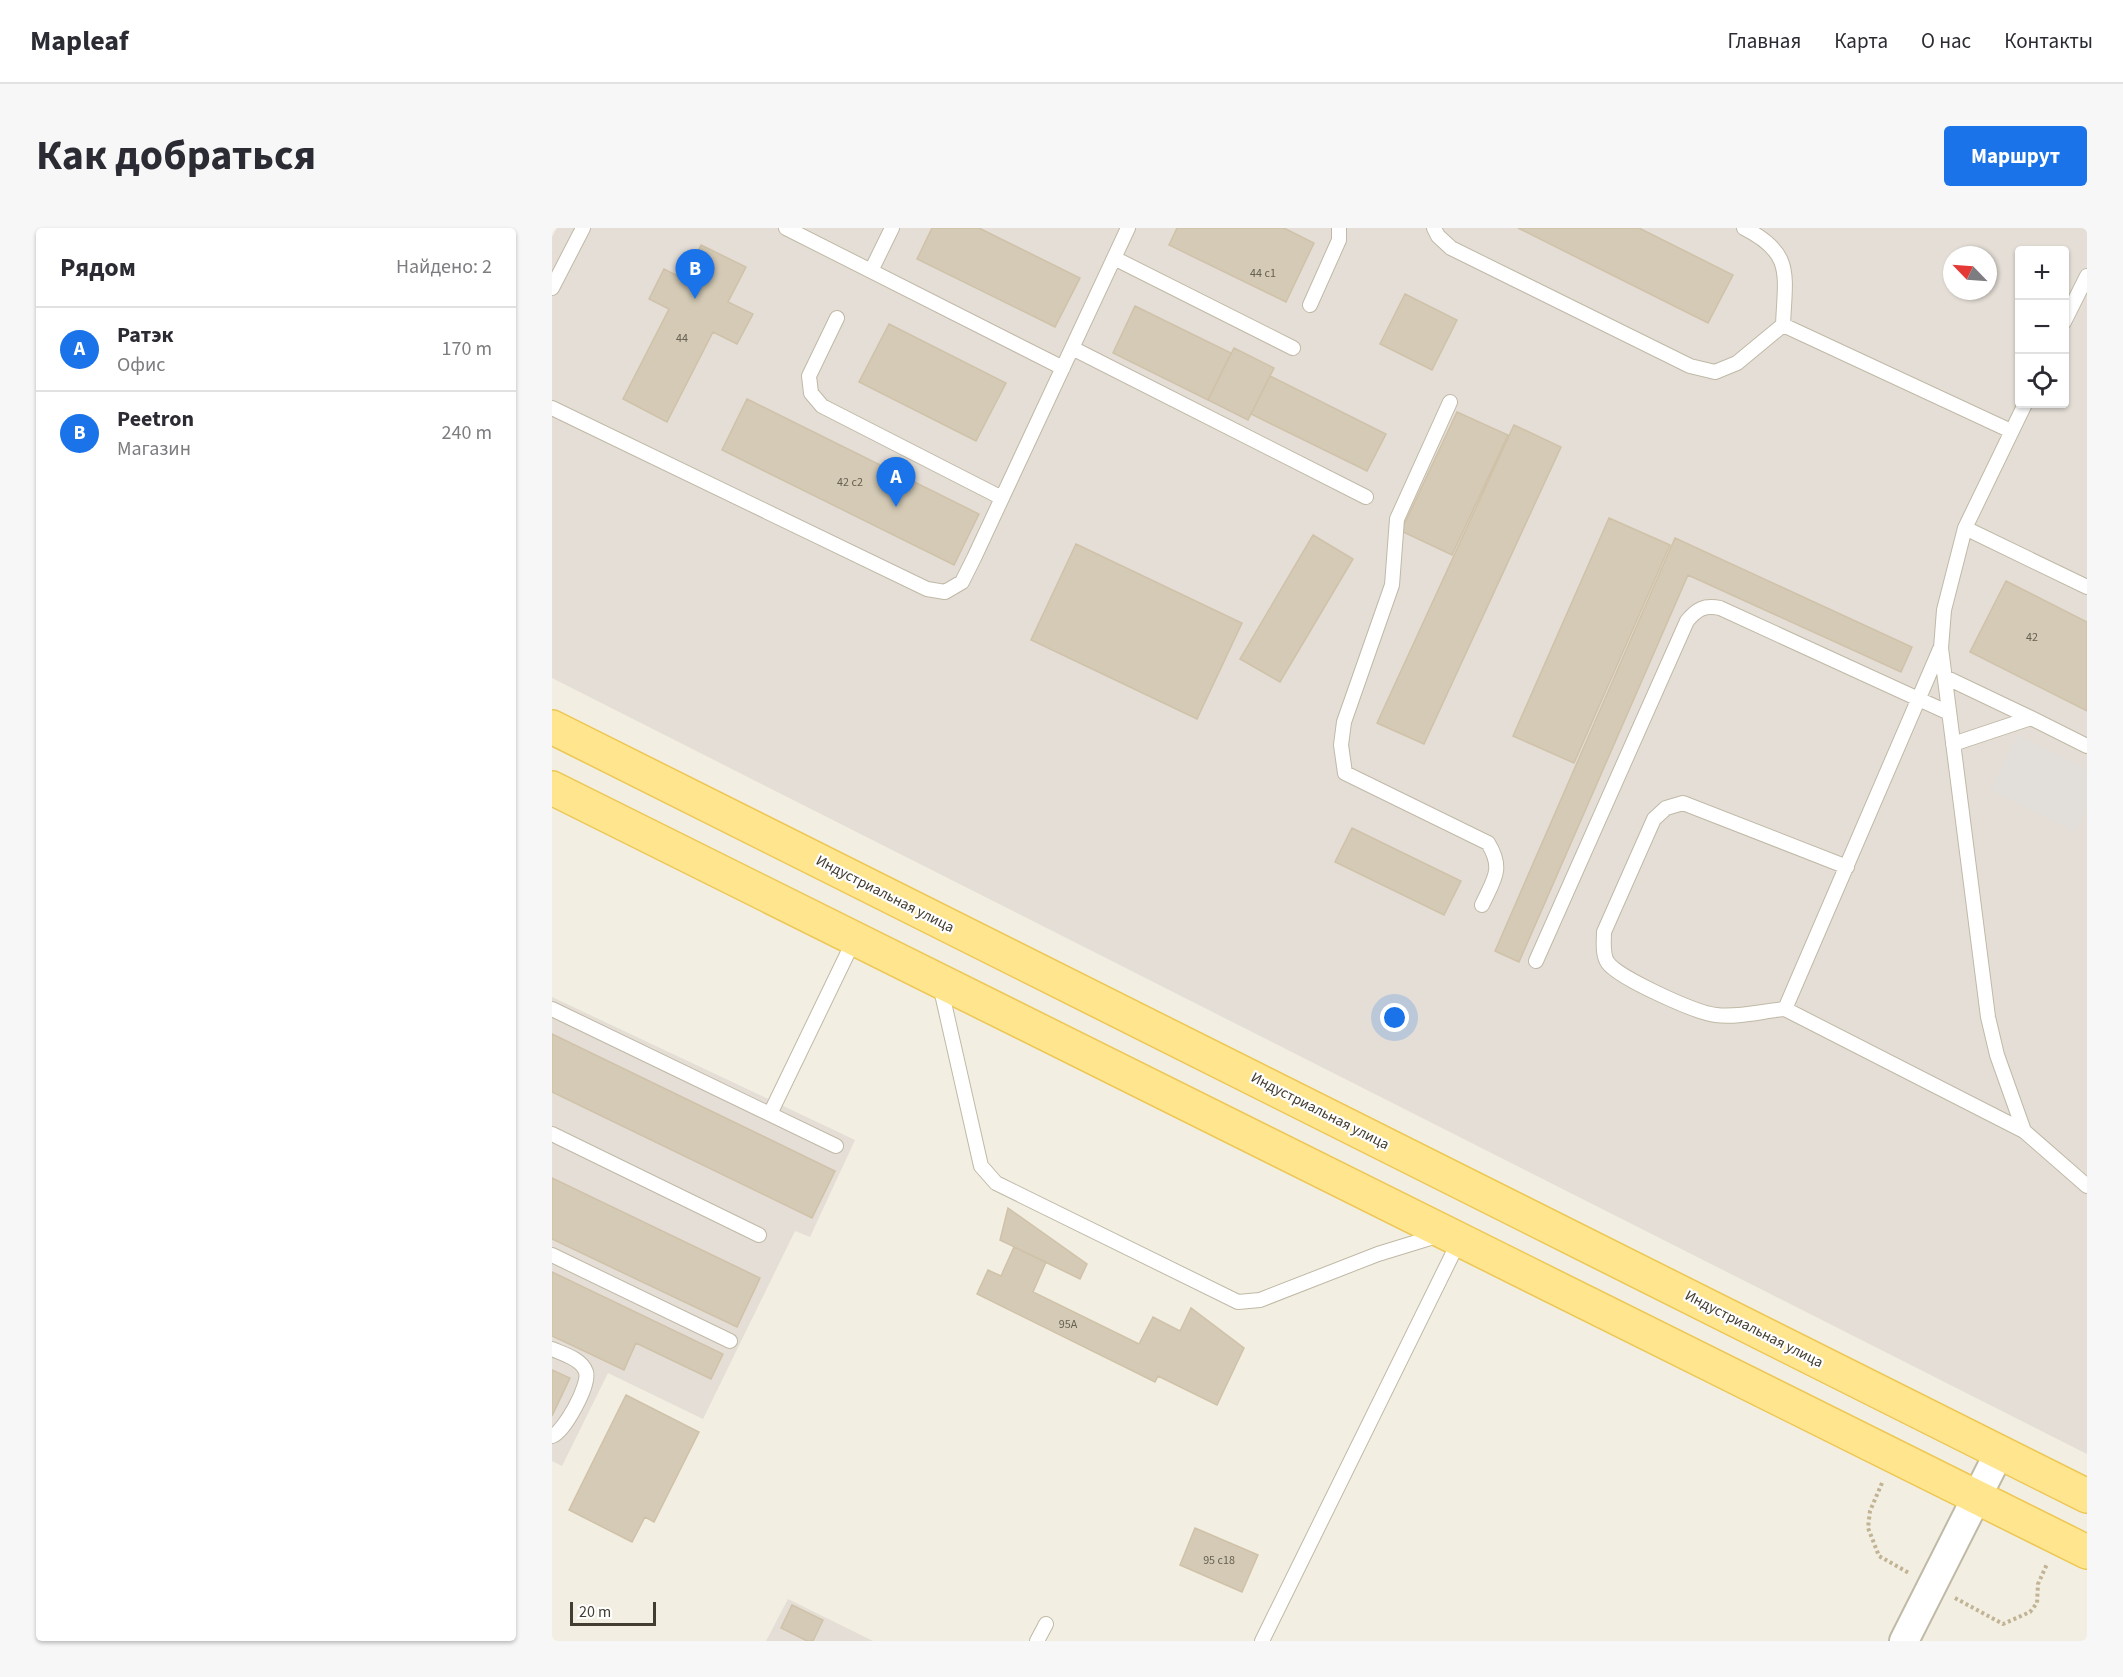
<!DOCTYPE html>
<html lang="ru">
<head>
<meta charset="utf-8">
<style>
	:root { --surface:#fff; --page:#f7f7f7; --text:#2b2b33; --muted:#7c7c81; --line:#e1e1e2; --accent:#1a73e8 }
	body { margin:0; font-family:"Source Sans 3",sans-serif; background:var(--page); color:var(--text) }
	.controls { position:absolute; right:18px; top:18px; display:grid; overflow:hidden; border-radius:6px; box-shadow:0 2px 4px #0004 }
	.controls button { width:54px; height:54px; display:grid; place-items:center; padding:0; border:0; border-bottom:2px solid var(--line); background:var(--surface); color:var(--text); font:30px sans-serif }
	.compass { position:absolute; left:1391px; top:18px; width:54px; height:54px; border-radius:50%; background:var(--surface); box-shadow:0 2px 4px #0004; rotate:295deg }
	.scale { position:absolute; left:18px; bottom:15px; width:86px; box-sizing:border-box; padding-left:6px; border:3px solid #433d31; border-top:0; font-size:16px; line-height:21px; white-space:nowrap; color:#433d31; -webkit-text-stroke:4px #fff; paint-order:stroke }
	.you { position:absolute; left:843px; top:790px; width:21px; height:21px; margin:-15px; border:4px solid #fff; border-radius:50%; background:#1a73e8; box-shadow:0 0 0 9px #1a73e833 }
	.badge { display:grid; place-items:center; width:39px; height:39px; border-radius:50%; background:var(--accent); color:#fff; font-size:20px; font-weight:700 }
	.pin { position:absolute; translate:-50% -50px; filter:drop-shadow(0 2px 3px #0008) }
	.pin::after { content:''; position:absolute; top:32px; width:21px; height:18px; background:inherit; clip-path:polygon(0 0,100% 0,50% 100%) }
	.list { margin:0; padding:0; list-style:none }
	h2 { display:flex; justify-content:space-between; align-items:center; height:78px; margin:0; padding:0 24px; font-size:26px }
	h2 small { font-size:20px; font-weight:400; color:var(--muted) }
	.list li { display:grid; grid-template-columns:39px 1fr auto; gap:18px; align-items:center; box-sizing:border-box; height:84px; padding:0 24px; border-top:2px solid var(--line) }
	.list b { display:block; font-size:22px; white-space:nowrap }
	.list p { margin:0; font-size:20px; white-space:nowrap; color:var(--muted) }
	.list em { font-size:20px; font-style:normal; color:var(--muted) }
	.icon { flex:none; width:33px; height:33px; fill:none; stroke:currentColor; stroke-width:2; stroke-linecap:round; stroke-linejoin:round }
	.map { position:relative; flex:none; width:1535px; height:1413px; overflow:hidden; border-radius:6px }
	header { display:flex; align-items:center; gap:36px; box-sizing:border-box; height:84px; padding:0 30px; background:var(--surface); border-bottom:2px solid var(--line) }
	header strong { font-size:28px }
	nav { display:flex; gap:33px; margin-inline-start:auto; font-size:21px }
	.intro { display:flex; align-items:center; justify-content:space-between; box-sizing:border-box; height:144px; padding:0 36px }
	h1 { margin:0; font-size:42px }
	.button { padding:15px 27px; border-radius:6px; background:var(--accent); color:#fff; font-size:21px; font-weight:700 }
	main { display:flex; gap:36px; padding:0 36px }
	aside { flex:1; background:var(--surface); border-radius:6px; box-shadow:0 2px 4px #0004 }
	.map>svg:first-child { display:block }
	.industrial { fill:#e4ded6; fill-rule:evenodd }
	.parking { fill:#e2dfda }
	.building { fill:#d4cab5; stroke:#d0c2a8; stroke-width:1.5 }
	.lines { fill:none; stroke-linecap:round; stroke-linejoin:round }
	.lane-casing { stroke:#c0b9a6; stroke-width:16 }
	.street-casing { stroke:#c0b9a6; stroke-width:32 }
	.primary-casing { stroke:#edc754; stroke-width:36 }
	.path { stroke:#c1b393; stroke-width:4; stroke-dasharray:3 3; stroke-linecap:butt }
	.lane { stroke:#fff; stroke-width:14 }
	.street { stroke:#fff; stroke-width:28 }
	.primary { stroke:#ffe58d; stroke-width:33 }
	.labels { text-anchor:middle; dominant-baseline:central; stroke-width:4.5; stroke-linejoin:round; paint-order:stroke }
	.number-label { font-size:12px; fill:#676052 }
	.street-label { font-size:15px; fill:#433d31; stroke:#fff }
</style>
</head>
<body>
<header>
<strong>Mapleaf</strong>
<nav><a>Главная</a><a>Карта</a><a>О нас</a><a>Контакты</a></nav>
</header>
<div class="intro"><h1>Как добраться</h1><a class="button">Маршрут</a></div>
<main>
<aside>
<h2>Рядом<small>Найдено: 2</small></h2>
<ul class="list">
<li><span class="badge">A</span><div><b>Ратэк</b><p>Офис</p></div><em>170 m</em></li>
<li><span class="badge">B</span><div><b>Peetron</b><p>Магазин</p></div><em>240 m</em></li>
</ul>
</aside>
<div class="map">
<svg width="1535" height="1413" viewBox="0 0 1535 1413">
	<rect width="100%" height="100%" fill="#f2eee1"/>
	<path class="industrial" d="M5,0H1535V1226L0,450V9ZM1468,22H1512V176H1468ZM1400,27H1436V63H1400Z
		M0,769L303,912L258,1009L243,1003L151,1191L56,1145L10,1238L0,1233Z
		M236,1371L321,1413H214Z"/>
	<path class="parking" d="M1465,507L1535,541V580L1523,604L1438,562Z"/>
	<path class="building" d="M380,0H427L528,50L503,99L365,31Z
		M625,0H732L762,15L734,74L617,17Z
		M966,0H1087L1181,47L1156,95Z
		M149,17L194,39L176,74L201,86L185,116L161,104L115,194L71,171L117,81L97,71L112,41L132,51Z
		M853,66L905,92L880,142L828,116Z
		M583,78L679,125L656,172L561,125Z
		M337,96L454,155L424,213L307,154Z
		M682,120L722,140L696,192L656,172Z
		M718,148L834,206L815,243L699,186Z
		M195,171L427,286L402,337L170,222Z
		M905,184L956,207L900,327L849,303Z
		M962,197L1009,219L872,516L825,495Z
		M1057,290L1118,317L1022,535L961,508Z
		M761,307L801,331L728,454L688,431Z
		M1123,310L1360,419L1349,444L1136,347L967,734L943,723Z
		M524,316L690,395L645,491L479,412Z
		M1454,353L1535,394V483L1418,424Z
		M800,600L909,653L892,687L783,634Z
		M0,806L283,943L260,990L0,864Z
		M0,950L208,1050L185,1099L0,1011Z
		M456,980L535,1036L528,1051L448,1012Z
		M462,1019L494,1034L481,1064L587,1116L601,1089L628,1103L639,1080L692,1120L665,1177L606,1148L603,1154L425,1066L436,1042L449,1048Z
		M0,1044L171,1126L159,1151L84,1115L72,1142L0,1108Z
		M0,1142L18,1150L0,1188Z
		M74,1167L147,1204L102,1294L93,1289L80,1314L17,1282Z
		M643,1300L706,1327L690,1364L628,1337Z
		M240,1377L271,1392L261,1413H255L229,1400Z"/>
	<g class="lines">
		<g class="lane-casing">
			<path id="lane" d="M234,0L511,140
				M882,0L886,8L899,20L1138,138L1163,144L1185,135L1231,97C1233,47 1242,25 1192,0
				M562,30L741,120
				M319,43L340,0
				M0,60L31,0
				M758,77L787,12V0
				M285,90L257,148L259,165L270,178L450,270
				M1512,94L1535,48
				M1231,97L1459,203
				M520,120L814,269
				M898,174L845,291L840,357L792,494L789,517L793,545L936,615C952,641 942,651 930,677
				M1473,176L1413,300L1392,382L1389,420L1436,789L1445,827L1472,903L1535,958
				M0,180L375,361L393,364L410,354L422,330L576,0
				M1413,300L1535,359
				M1388,421L1233,781L1472,903
				M1393,449L1479,490
				M1401,516L1479,490L1535,518
				M984,733L1135,393C1145,381 1152,377 1168,380L1397,485
				M388,757L429,938L444,955L686,1074L708,1072L826,1026L888,1007
				M0,781L284,918
				M1233,781C1211,783 1185,790 1164,787C1144,785 1067,750 1056,735C1050,727 1052,713 1052,704L1102,591L1114,580L1131,575L1295,639
				M218,886L303,710
				M0,906L207,1007
				M0,1027L178,1113
				M0,1121C11,1126 30,1131 34,1144C38,1157 12,1204 0,1208
				M485,1413L494,1396
				M710,1413L908,1011"/>
		</g>
		<g class="street-casing">
			<path id="street" d="M1352,1413L1448,1223"/>
		</g>
		<g class="primary-casing">
			<path id="primary" d="M0,499L1535,1268
				M0,560L1535,1324"/>
		</g>
		<path class="path" d="M1330,1255L1318,1283L1316,1300L1327,1328L1357,1345
			M1403,1370L1451,1396L1478,1384L1485,1375L1486,1356L1495,1336"/>
		<use href="#lane" class="lane"/>
		<use href="#street" class="street"/>
		<use href="#primary" class="primary"/>
	</g>
	<g class="labels">
		<g class="number-label">
			<text x="711" y="45">44 с1</text>
			<text x="130" y="110">44</text>
			<text x="298" y="254">42 с2</text>
			<text x="1480" y="409">42</text>
			<text x="516" y="1096">95А</text>
			<text x="667" y="1332">95 с18</text>
		</g>
		<g class="street-label">
			<text transform="translate(333 666) rotate(27)">Индустриальная улица</text>
			<text transform="translate(768 883) rotate(27)">Индустриальная улица</text>
			<text transform="translate(1202 1101) rotate(27)">Индустриальная улица</text>
		</g>
	</g>
</svg>
<div class="controls">
<button>+</button>
<button>−</button>
<button><svg class="icon" aria-label="locate" viewBox="0 0 24 24"><circle cx="12" cy="12" r="6"/><path d="M12 2v4M12 18v4M2 12h4M18 12h4"/></svg></button>
</div>
<svg class="compass" viewBox="-18 -18 36 36"><path d="M0-13l5 13h-10z" fill="#e53935"/><path d="M0 13l5-13h-10z" fill="#7c7c81"/></svg>
<div class="scale">20 m</div>
<div class="you"></div>
<div class="pin badge" style="left:344px;top:279px">A</div>
<div class="pin badge" style="left:143px;top:71px">B</div>
</div>
</main>
</body>
</html>
